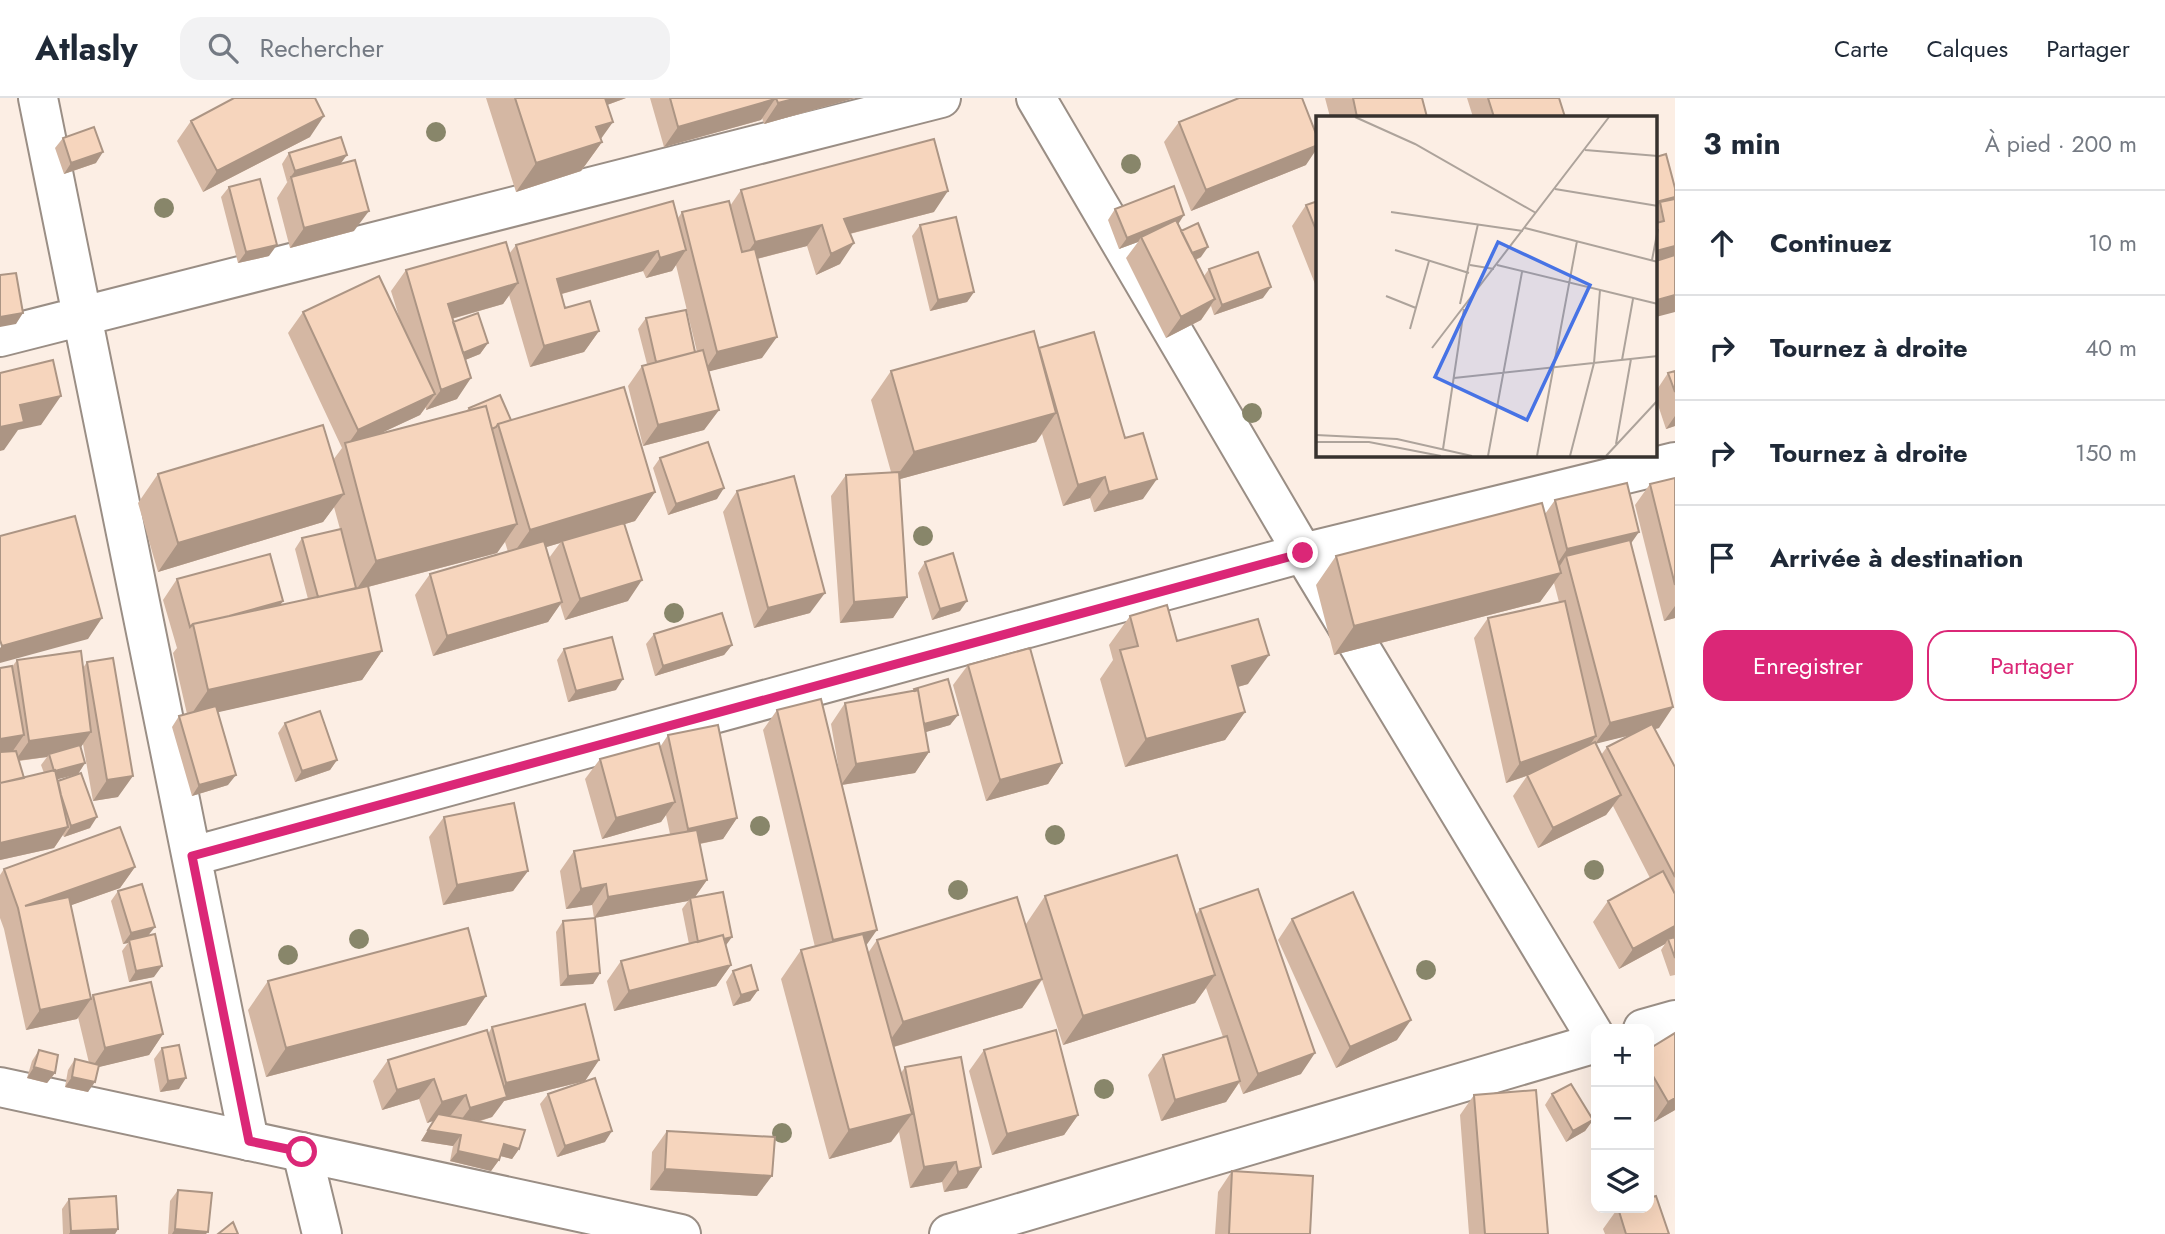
<!DOCTYPE html>
<html lang="fr">
<head>
<meta charset="utf-8">
<style>
	:root { --surface:#fff; --page:#f2f2f3; --text:#1f2937; --muted:#747a83; --line:#e0e1e3; --accent:#db2777 }
	body { margin:0; font-family:Jost,sans-serif; background:var(--page); color:var(--text) }
	.controls { position:absolute; right:21px; bottom:21px; display:grid; overflow:hidden; border-radius:14px; box-shadow:0 7px 28px #0002 }
	.controls button { width:63px; height:63px; display:grid; place-items:center; padding:0; border:0; border-bottom:2px solid var(--line); background:var(--surface); color:var(--text); font:35px sans-serif }
	.stop { position:absolute; width:21px; height:21px; margin:-16px; border:5px solid #db2777; border-radius:50%; background:#fff }
	.stop.end { background:#db2777; border-color:#fff; box-shadow:0 2px 7px #0008 }
	.list { margin:0; padding:0; list-style:none }
	h2 { display:flex; justify-content:space-between; align-items:center; height:91px; margin:0; padding:0 28px; font-size:30px }
	h2 small { font-size:23px; font-weight:400; color:var(--muted) }
	.list li { display:grid; grid-template-columns:46px 1fr auto; gap:21px; align-items:center; box-sizing:border-box; height:105px; padding:0 28px; border-top:2px solid var(--line) }
	.list b { display:block; font-size:26px; white-space:nowrap }
	.list em { font-size:23px; font-style:normal; color:var(--muted) }
	.actions { display:flex; gap:14px; padding:21px 28px }
	.actions a { flex:1; padding:16px 0; border:2px solid var(--accent); border-radius:21px; text-align:center; font-size:24px; color:var(--accent) }
	.actions .main { background:var(--accent); color:#fff }
	.icon { flex:none; width:38px; height:38px; fill:none; stroke:currentColor; stroke-width:2; stroke-linecap:round; stroke-linejoin:round }
	.map { position:relative; flex:none; width:1675px; height:1136px; overflow:hidden }
	header { display:flex; align-items:center; gap:42px; box-sizing:border-box; height:98px; padding:0 35px; background:var(--surface); border-bottom:2px solid var(--line) }
	header strong { font-size:33px }
	nav { display:flex; gap:38px; margin-inline-start:auto; font-size:24px }
	.search { width:490px; height:63px; background:var(--page); display:flex; align-items:center; gap:18px; box-sizing:border-box; padding:0 24px; border-radius:21px; color:var(--muted); font-size:26px }
	main { display:flex }
	aside { flex:1; background:var(--surface) }
	.map>svg:first-child { display:block }
	.lines { fill:none; stroke-linecap:round; stroke-linejoin:round }
	.minor-casing { stroke:#9a8e85; stroke-width:42 }
	.tertiary-casing { stroke:#9a8e85; stroke-width:42 }
	.minor { stroke:#fff; stroke-width:38 }
	.tertiary { stroke:#fff; stroke-width:38 }
	.tree { fill:#88866a }
	.wall { fill:#d4b7a3; fill-rule:evenodd }
	.shaded-wall { fill:#ac9584 }
	.building { fill:#f6d5bd; stroke:#ac9584; stroke-width:2 }
	.route { stroke:#db2777; stroke-width:9 }
	.inset-road { fill:none; stroke:#ada39b; stroke-width:2 }
	.view { fill:#4773e5; fill-opacity:0.15; stroke:#4773e5; stroke-width:3.5 }
	.inset-edge { fill:none; stroke:#37322e; stroke-width:3.5 }
</style>
</head>
<body>
<header>
<strong>Atlasly</strong>
<div class="search"><svg class="icon" aria-label="search" viewBox="0 0 24 24"><circle cx="10" cy="10" r="6"/><path d="M15 15l6 6"/></svg>Rechercher</div>
<nav><a>Carte</a><a>Calques</a><a>Partager</a></nav>
</header>
<main>
<div class="map">
<svg width="1675" height="1136" viewBox="0 0 1675 1136">
	<rect width="100%" height="100%" fill="#fceee4"/>
	<g class="lines">
		<g class="minor-casing">
			<path id="minor" d="M38,0L249,1043
				M1036,0L1303,455L1596,940
				M0,239L941,0
				M193,758L1303,455L1675,364
				M302,1054L322,1136"/>
		</g>
		<g class="tertiary-casing">
			<path id="tertiary" d="M1643,931L1675,922
				M0,989L681,1136
				M949,1136L1596,945"/>
		</g>
		<use href="#minor" class="minor"/>
		<use href="#tertiary" class="tertiary"/>
	</g>
	<g class="tree">
		<circle cx="436" cy="34" r="10"/>
		<circle cx="1131" cy="66" r="10"/>
		<circle cx="164" cy="110" r="10"/>
		<circle cx="1252" cy="315" r="10"/>
		<circle cx="923" cy="438" r="10"/>
		<circle cx="674" cy="515" r="10"/>
		<circle cx="760" cy="728" r="10"/>
		<circle cx="1055" cy="737" r="10"/>
		<circle cx="1594" cy="772" r="10"/>
		<circle cx="958" cy="792" r="10"/>
		<circle cx="359" cy="841" r="10"/>
		<circle cx="288" cy="857" r="10"/>
		<circle cx="1426" cy="872" r="10"/>
		<circle cx="1104" cy="991" r="10"/>
		<circle cx="782" cy="1035" r="10"/>
	</g>
	<path class="wall" d="M486,0H626L607,7L601,41L602,44L581,73L516,94Z
		M650,0H855L764,26L762,20L761,22L664,49Z
		M1325,0H1422L1427,19H1330Z
		M1467,0H1559L1565,19H1473Z
		M191,23L310,39L203,94L177,43Z
		M1179,24L1306,67L1191,113L1164,44Z
		M63,40L96,65L64,76L55,50Z
		M289,55L341,66L354,133L290,150L277,100L288,83L287,84L282,66Z
		M1656,59L1675,90L1656,219Z
		M229,89L269,158L238,165L221,99Z
		M741,92L934,114L850,136L840,166L816,177L807,148L757,161L762,260L709,273L719,312L704,332L643,348L628,288L642,268L647,266L638,231L646,220L695,254H697L676,167L672,173L646,180L643,173L562,196L565,210L599,233L584,254L530,269L509,197L503,206L452,221L453,224L488,245L480,256L465,262L457,301L426,312V309L420,317L381,335L466,313L469,310L511,322L655,394L635,423L625,426L628,503L565,522L560,506L548,524L433,558L415,497L430,476L508,454L505,444L497,455L368,489L382,553L362,582L217,614L228,687L192,698L172,629L179,618L187,616L173,555L177,550L163,502L177,481L283,503L280,507L308,501L295,451L302,440L340,431L334,409L323,424L158,474L138,405L158,376L333,362L342,350L288,235L303,214L400,222L391,193L406,172L509,156L516,147L678,120L682,114L730,108ZM560,445L549,460L546,449Z
		M1318,103V190L1317,191L1292,128L1306,107Z
		M1115,111L1178,126L1181,133L1201,159L1196,162L1204,178L1209,171L1263,200L1214,217L1211,208L1201,222L1166,240L1126,160L1138,144L1119,151L1108,122Z
		M920,127L974,194L967,204L930,213L912,138Z
		M1039,250L1143,401L1094,414L1090,400L1063,408L1042,336L1036,344L900,381L907,499L893,520L840,525L831,398L846,377L891,374L871,302L891,273Z
		M1675,273V328L1666,331L1656,301V293L1668,275Z
		M660,360L717,401L668,417L653,370Z
		M1675,380V520L1664,523L1635,407L1650,386Z
		M737,393L810,515L754,530L723,414Z
		M1555,402L1631,445L1659,630L1655,631L1675,669V877L1670,878L1661,852L1665,846L1619,871L1593,824L1608,803L1650,780L1613,708L1606,717L1538,750L1513,698L1527,678L1506,685L1474,540L1488,520L1559,504L1554,485L1540,504L1334,557L1316,487L1336,458L1545,416ZM1631,637L1607,649L1601,657L1596,645Z
		M925,464L960,513L932,522L918,475Z
		M1130,518L1177,543L1248,586L1238,589L1245,614L1225,642L1125,669L1100,581L1113,562L1109,547Z
		M654,536L732,547L724,557L655,578L646,546Z
		M564,551L616,592L568,604L557,562Z
		M17,562L83,570L87,564L118,699L93,703L83,646L80,650L85,665L78,676L57,681L90,730L64,739L63,737L54,750L0,762V570L12,569ZM47,659L41,667L44,675L24,680L19,663Z
		M968,567L1062,665L1048,686L986,703L953,587Z
		M914,591L958,617L950,627L925,634L929,654L915,675L842,687L868,855L877,842L1026,826L1045,798L1196,817L1200,811L1301,976L1243,996L1239,985L1226,1004L1161,1023L1148,977L1163,957L1223,939L1206,890L1195,905L1063,947L1042,882L1022,910L894,949L901,975L905,969L961,959L967,1090L944,1094L942,1084L910,1090L899,1034L891,1044L829,1061L781,881L801,852L815,849L763,632L777,612L841,684L831,626L845,605L912,593Z
		M285,625L337,662L330,672L295,684L278,635Z
		M668,637L737,720L723,741L700,746L707,782L695,799L726,847L731,867L716,888L614,913L607,883L621,863L689,846L682,811L688,803L594,820L592,807L566,811L560,773L574,753L670,736L666,717L661,724L602,741L585,681L600,661L660,649Z
		M444,719L528,773L513,793L443,807L429,739Z
		M135,769L120,790L71,807L91,900L93,897L163,936L149,957L98,969L88,994L65,989L68,972L75,961L89,965L78,919L77,921L26,932L4,831L0,820V777L4,771Z
		M118,793L149,837L154,879L129,884L122,853L128,845L123,846L111,803Z
		M1292,821L1397,942L1336,970L1278,842Z
		M563,823L600,875L593,886L560,888L556,834Z
		M733,873L758,892L750,903L733,908L726,884Z
		M268,883L486,898L466,927L266,979L248,912Z
		M492,929L599,962L585,983L504,1003L492,1019L478,1024L519,1051L512,1061L500,1058L499,1062L491,1073L450,1063L453,1048L421,1043L433,1023L427,1025L419,1001L382,1012L373,983L388,962L488,936Z
		M1675,935V1012L1654,1024L1649,1016V951Z
		M162,950L179,991L160,994L154,961Z
		M39,952L55,975L47,985L27,980L32,963Z
		M984,952L1078,1017L1064,1037L992,1057L969,973Z
		M548,996L605,1044L557,1059L540,1006Z
		M1552,996L1593,1022L1585,1033L1566,1044L1545,1007Z
		M1474,997L1548,1136H1469L1460,1017Z
		M667,1033L757,1098L650,1092L652,1054Z
		M1232,1073L1310,1136H1215L1218,1094Z
		M178,1092L206,1136H168L170,1103Z
		M69,1101L118,1131L115,1136H63L62,1111Z
		M1618,1110L1669,1136H1605L1603,1131Z"/>
	<path class="shaded-wall" d="M604,0H626L596,11Z
		M797,0H855L764,26L778,5Z
		M775,1L761,22L664,49L678,29Z
		M324,18L310,39L203,94L217,73Z
		M613,24L598,45L602,44L581,73L516,94L536,65L596,29Z
		M1318,47V49L1306,67L1191,113L1206,92Z
		M103,54L96,65L64,76L71,65Z
		M347,57L339,68L291,79L287,84L295,73Z
		M948,93L934,114L829,141L844,121Z
		M1675,99V101L1660,104L1656,110V104Z
		M369,113L354,133L290,150L304,130Z
		M1184,117L1177,128L1141,139L1138,144L1119,151L1127,140Z
		M822,127L807,148L740,165L755,144Z
		M854,145L840,166L816,177L831,156Z
		M277,147L269,158L238,165L246,154Z
		M1675,148V165L1656,170V153Z
		M1208,149L1201,159L1178,169L1186,158Z
		M686,152L672,173L646,180L660,160Z
		M658,153L643,173L543,201L557,181Z
		M518,185L503,206L433,226L448,206Z
		M1271,189L1263,200L1214,217L1222,207Z
		M974,194L967,204L930,213L938,202Z
		M1675,197V214L1656,219V204L1657,202Z
		M1215,201L1201,222L1166,240L1181,219Z
		M23,215L16,226L0,229V219Z
		M599,233L584,254L530,269L544,248Z
		M777,239L762,260L703,275L717,254Z
		M488,245L480,256L448,269L456,258Z
		M471,280L457,301L426,312L441,292Z
		M435,296L420,317L347,351L346,349L358,332Z
		M61,298L41,327L18,332L4,352L0,353V329L20,307Z
		M719,312L704,332L643,348L658,327Z
		M1056,315L1036,344L893,383L914,354Z
		M1675,318V328L1666,331Z
		M1105,379L1090,400L1063,408L1078,387Z
		M1157,381L1143,401L1094,414L1109,394Z
		M724,390L717,401L668,417L676,406Z
		M655,394L635,423L562,445V443L560,445L510,460L530,432Z
		M344,396L323,424L158,474L178,445Z
		M517,426L497,455L356,492L376,463Z
		M1639,434L1625,454L1566,458L1558,471L1553,472L1567,451Z
		M1561,475L1540,504L1334,557L1354,528Z
		M642,482L628,503L565,522L580,501Z
		M825,495L810,515L754,530L768,510Z
		M907,499L893,520L840,525L854,504Z
		M283,503L269,523L194,528Z
		M967,503L960,513L932,522L940,511Z
		M562,504L548,524L433,558L447,538Z
		M1675,508V520L1664,523Z
		M102,520L88,541L0,565V550L2,548Z
		M732,547L724,557L655,578L663,568Z
		M382,553L362,582L188,621L208,592Z
		M1269,557L1248,586L1212,596L1232,568Z
		M623,581L616,592L568,604L576,593Z
		M1673,609L1659,630L1595,646L1610,625Z
		M1245,614L1225,642L1125,669L1146,641Z
		M958,617L950,627L916,637L924,626Z
		M91,634L77,655L49,656L47,659L15,663L29,643Z
		M24,637L10,657L0,659V641Z
		M1596,638L1582,658L1506,685L1520,665Z
		M929,654L915,675L841,687L856,666Z
		M337,662L330,672L295,684L302,673Z
		M85,665L78,676L47,684L54,674Z
		M1062,665L1048,686L986,703L1000,682Z
		M236,677L228,687L192,698L199,687Z
		M133,678L118,699L93,703L107,682Z
		M1621,697L1606,717L1538,750L1553,730Z
		M675,704L661,724L602,741L616,720Z
		M97,719L90,730L64,739L71,728Z
		M737,720L723,741L673,751L688,731Z
		M68,729L54,750L0,762V745Z
		M135,769L120,790L21,825L25,808Z
		M528,773L513,793L443,807L457,787Z
		M707,782L692,803L690,800L688,803L594,820L608,799Z
		M606,786L592,807L566,811L581,791Z
		M1675,828V840L1668,841L1665,846L1619,871L1633,851Z
		M155,829L147,839L129,842L128,845L123,846L131,835Z
		M877,832L863,852L819,863L833,842Z
		M732,839L724,850L699,845Z
		M731,867L716,888L614,913L629,893Z
		M162,868L154,879L129,884L136,873Z
		M600,875L593,886L560,888L568,878Z
		M1215,877L1195,905L1063,947L1083,918Z
		M1042,881L1022,910L883,952L903,924Z
		M758,892L750,903L733,908L741,897Z
		M486,898L466,927L266,979L286,950Z
		M91,901L77,921L26,932L40,912Z
		M1411,922L1397,942L1336,970L1350,949Z
		M163,936L149,957L91,971L105,950Z
		M1315,955L1301,976L1243,996L1258,976Z
		M599,962L585,983L504,1003L492,1019L455,1030L470,1010L494,1003L506,985Z
		M34,969L55,975L47,985L27,980Z
		M72,979L95,984L88,994L65,989Z
		M186,980L179,991L160,994L168,983Z
		M434,981L419,1001L382,1012L397,992Z
		M1240,983L1226,1004L1161,1023L1175,1002Z
		M466,997L451,1017L427,1025L442,1004Z
		M1675,1000V1012L1654,1024L1668,1004Z
		M912,1016L891,1044L829,1061L849,1032Z
		M1078,1017L1064,1037L992,1057L1007,1036Z
		M1593,1022L1585,1033L1566,1044L1573,1033Z
		M428,1032L461,1037L453,1048L421,1043Z
		M612,1033L605,1044L557,1059L565,1048Z
		M504,1046L519,1051L512,1061L497,1057Z
		M458,1053L499,1062L491,1073L450,1063Z
		M956,1064L942,1084L910,1090L924,1069Z
		M981,1069L967,1090L944,1094L958,1074Z
		M665,1071L772,1078L757,1098L650,1092Z
		M118,1131L115,1136H69L71,1133Z
		M175,1131L208,1134L206,1136H172Z"/>
	<path class="building" d="M234,0H315L324,18L217,73L191,23Z
		M515,0H605L613,24L596,29L602,44L536,65Z
		M670,0H775V1L678,29Z
		M776,0H797L778,5Z
		M1239,0H1302L1318,41V47L1206,92L1179,24Z
		M1353,0H1422L1427,19H1357Z
		M1488,0H1559L1565,19H1494Z
		M94,29L103,54L71,65L63,40Z
		M341,39L347,57L295,73L289,55Z
		M934,41L948,93L844,121L854,145L831,156L822,127L755,144L741,92Z
		M1666,56L1675,90V99L1656,104V59Z
		M355,62L369,113L304,130L291,79Z
		M260,81L277,147L246,154L229,89Z
		M1174,88L1184,117L1127,140L1115,111Z
		M1675,101V148L1656,153V125L1664,123L1660,104Z
		M673,103L686,152L660,160L658,153L557,181L565,210L590,203L599,233L544,248L516,147Z
		M729,103L742,154L755,151L777,239L717,254L682,114Z
		M1318,103V137L1306,107Z
		M956,119L974,194L938,202L920,127Z
		M1176,122L1215,201L1181,219L1141,139Z
		M1198,125L1208,149L1192,155L1181,133Z
		M506,144L518,185L448,206L471,280L441,292L406,172Z
		M1258,154L1271,189L1222,207L1209,171Z
		M1675,157V197L1657,202L1656,199V163Z
		M16,175L23,215L0,219V177Z
		M379,178L435,296L358,332L303,214Z
		M686,212L695,254L656,264L646,220Z
		M478,215L488,245L463,255L453,224Z
		M1034,233L1056,315L914,354L891,273Z
		M1094,234L1125,340L1143,335L1157,381L1109,394L1105,379L1078,387L1039,250Z
		M703,252L719,312L658,327L642,268Z
		M53,262L61,298L20,307L24,324L0,329V275Z
		M1675,273V294L1668,275Z
		M624,289L655,394L530,432L498,326Z
		M500,297L511,322L498,326L496,329L492,331L486,308L470,312L469,310Z
		M486,308L517,426L376,463L345,345Z
		M323,327L344,396L178,445L158,376Z
		M708,344L724,390L676,406L660,360Z
		M899,374L907,499L854,504L846,377Z
		M794,378L825,495L768,510L737,393Z
		M1675,380V487L1650,386Z
		M1627,385L1639,434L1567,451L1555,402Z
		M1542,405L1561,475L1354,528L1336,458Z
		M75,418L102,520L2,548L0,542V438Z
		M624,425L642,482L580,501L562,443Z
		M341,431L356,490L318,499L302,440Z
		M1630,442L1673,609L1610,625L1566,458Z
		M544,443L562,504L447,538L430,476Z
		M953,455L967,503L940,511L925,464Z
		M270,456L283,503L229,518L193,526L190,529L177,481Z
		M368,488L382,553L208,592L193,526Z
		M1565,503L1596,638L1520,665L1488,520Z
		M1167,507L1177,543L1258,521L1269,557L1232,568L1245,614L1146,641L1120,552L1138,548L1130,518Z
		M722,515L732,547L663,568L654,536Z
		M612,539L623,581L576,593L564,551Z
		M1030,550L1062,665L1000,682L968,567Z
		M81,553L91,634L29,643L17,562Z
		M113,560L133,678L107,682L87,564Z
		M12,568L24,637L0,641V570Z
		M948,581L958,617L924,626L918,592L915,593L914,591Z
		M918,592L929,654L856,666L845,605Z
		M821,601L877,832L833,842L777,612Z
		M216,608L236,677L199,687L179,618Z
		M320,613L337,662L302,673L285,625Z
		M1652,626L1675,669V779L1607,649Z
		M718,627L737,720L688,731L668,637Z
		M1595,644L1621,697L1553,730L1527,677Z
		M659,645L675,704L616,720L600,661Z
		M80,647L85,665L55,673H54L49,656Z
		M16,653L24,680L0,685V654Z
		M55,672L68,729L0,745V685Z
		M81,675L97,719L71,728L61,697L58,683Z
		M514,705L528,773L457,787L444,719Z
		M120,729L135,769L25,808L69,799L91,901L40,912L18,810L4,771Z
		M697,732L707,782L608,799L606,786L581,791L574,753Z
		M1177,757L1215,877L1083,918L1045,798Z
		M1663,773L1675,796V828L1633,851L1608,803Z
		M142,786L155,829L131,835L118,793Z
		M1258,791L1315,955L1258,976L1200,811Z
		M723,794L732,839L724,841L723,837L698,844L690,800Z
		M1353,794L1411,922L1350,949L1292,821Z
		M1017,799L1042,881L903,924L877,842Z
		M595,820L600,875L568,878L563,823Z
		M468,830L486,898L286,950L268,883Z
		M155,836L162,868L136,873L129,842Z
		M863,836L912,1016L849,1032L801,852Z
		M723,837L731,867L629,893L621,863Z
		M1675,839V860L1668,841Z
		M751,867L758,892L741,897L733,873Z
		M151,884L163,936L105,950L93,897Z
		M585,906L599,962L506,985L492,929Z
		M487,932L507,999L470,1010L466,997L442,1004L434,981L397,992L388,962Z
		M1056,932L1078,1017L1007,1036L984,952Z
		M1675,935V1000L1668,1004L1649,971V951Z
		M1227,938L1240,983L1175,1002L1163,957Z
		M179,947L186,980L168,983L162,950Z
		M39,952L58,957L55,975L34,969Z
		M961,959L981,1069L958,1074L956,1064L924,1069L905,969Z
		M75,961L99,967L95,984L72,979Z
		M595,980L612,1033L565,1048L548,996Z
		M1571,986L1593,1022L1573,1033L1552,996Z
		M1536,992L1548,1136H1485L1474,997Z
		M438,1016L525,1032L519,1051L504,1046L499,1062L458,1053L461,1037L428,1032Z
		M667,1033L775,1039L772,1078L665,1071Z
		M1232,1073L1313,1078L1310,1136H1229Z
		M178,1092L212,1095L208,1134L175,1131Z
		M116,1098L118,1131L71,1133L69,1101Z
		M1656,1098L1669,1136H1626L1618,1110H1649V1100Z
		M233,1124L238,1136H218Z"/>
	<g class="lines">
		<path class="route" d="M302,1054L249,1043L192,758L1303,455"/>
	</g>
	<g transform="translate(1316 18)">
		<rect width="341" height="341" fill="#fceee4"/>
		<path class="inset-road" d="M39,1L99,28L220,97M269,34L342,40M239,73L342,90M75,96L207,115M209,112L342,146M79,134L153,157M336,144L342,113M154,149L178,153M181,149L342,188M70,180L100,192M144,188L162,108M94,213L113,145M116,232L293,1M306,244L317,183M138,262L342,240M0,319L81,323L156,340M0,326H53L125,340M300,328L315,243M127,333L148,193M172,340L206,156M221,340L261,125M254,340L278,247L284,174M290,340L342,284"/>
		<path class="view" d="M182,126L274,169L211,304L119,261Z"/>
		<rect width="341" height="341" class="inset-edge"/>
	</g>
</svg>
<div class="controls">
<button>+</button>
<button>−</button>
<button><svg class="icon" aria-label="layers" viewBox="0 0 24 24"><path d="M12 4l9 5-9 5-9-5zM3 14l9 5 9-5"/></svg></button>
</div>
<div class="stop" style="left:302px;top:1054px"></div>
<div class="stop end" style="left:1303px;top:455px"></div>
</div>
<aside>
<h2>3 min<small>À pied · 200 m</small></h2>
<ul class="list">
<li><svg class="icon" aria-label="ahead" viewBox="0 0 24 24"><path d="M12 20V5M6 11l6-6 6 6"/></svg><div><b>Continuez</b></div><em>10 m</em></li>
<li><svg class="icon" aria-label="right" viewBox="0 0 24 24"><path d="M7 20v-9h11M14 6l5 5-5 5"/></svg><div><b>Tournez à droite</b></div><em>40 m</em></li>
<li><svg class="icon" aria-label="right" viewBox="0 0 24 24"><path d="M7 20v-9h11M14 6l5 5-5 5"/></svg><div><b>Tournez à droite</b></div><em>150 m</em></li>
<li><svg class="icon" aria-label="arrive" viewBox="0 0 24 24"><path d="M6 21V4h12l-3 4 3 4H6"/></svg><div><b>Arrivée à destination</b></div></li>
</ul>
<div class="actions"><a class="main">Enregistrer</a><a>Partager</a></div>
</aside>
</main>
</body>
</html>
